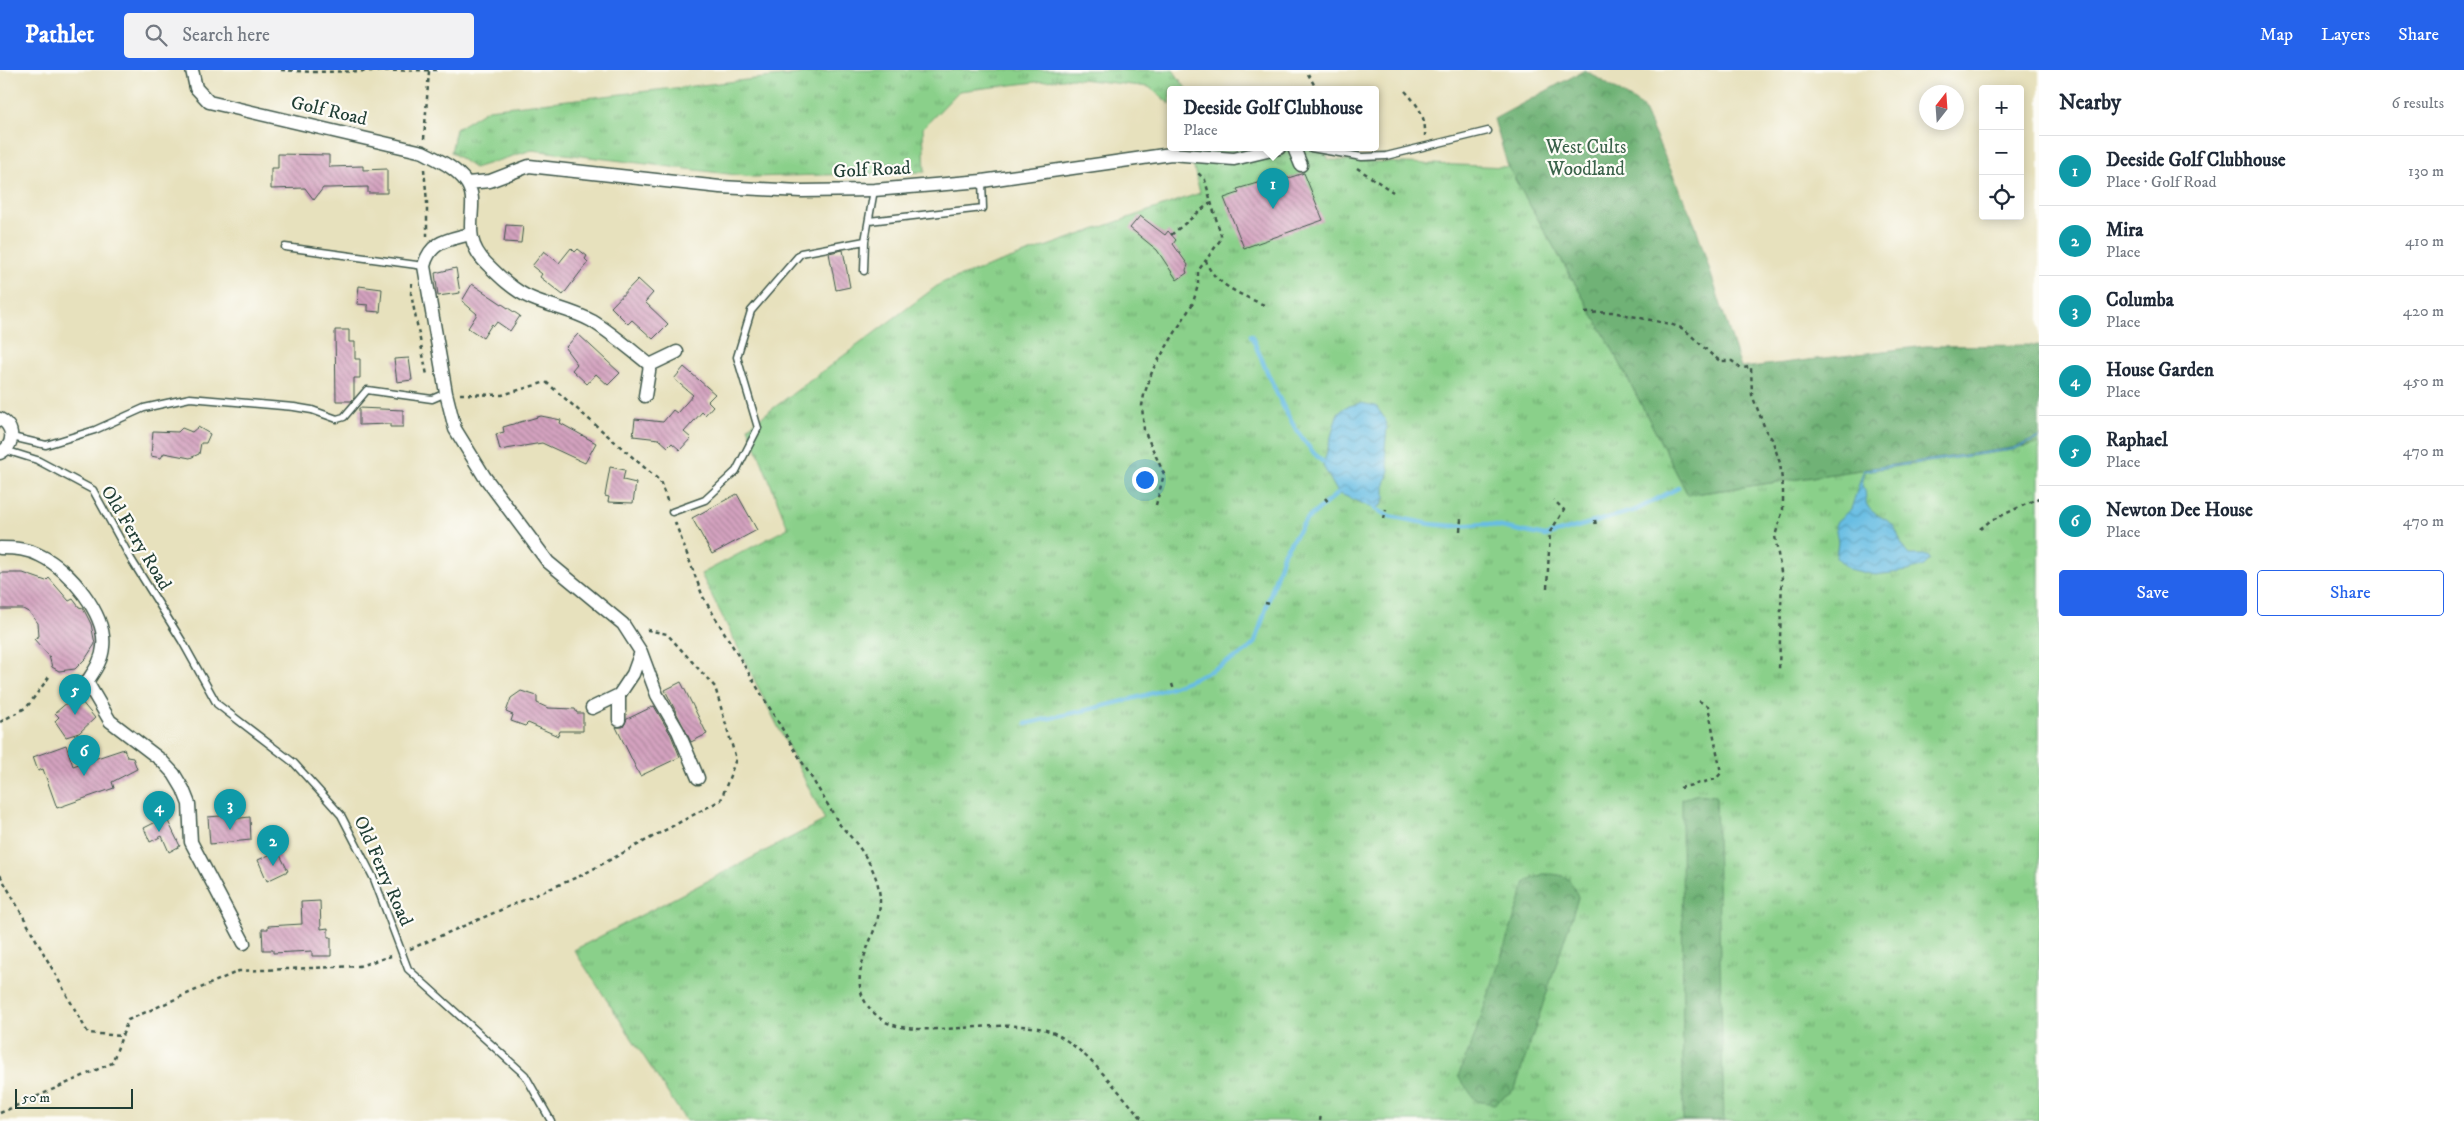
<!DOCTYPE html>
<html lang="en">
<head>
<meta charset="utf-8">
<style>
	:root { --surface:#fff; --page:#f2f2f3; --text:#1f2937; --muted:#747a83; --line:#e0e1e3; --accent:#2563eb }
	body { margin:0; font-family:"IM FELL DW Pica",serif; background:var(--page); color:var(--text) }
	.controls { position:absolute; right:15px; top:15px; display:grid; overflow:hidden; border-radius:5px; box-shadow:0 2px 12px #0003 }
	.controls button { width:45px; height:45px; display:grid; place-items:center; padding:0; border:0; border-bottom:1px solid var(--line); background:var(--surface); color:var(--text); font:25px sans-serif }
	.compass { position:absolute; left:1919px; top:15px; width:45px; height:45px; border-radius:50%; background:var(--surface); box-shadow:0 2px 12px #0003; rotate:17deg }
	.scale { position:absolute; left:15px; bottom:12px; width:118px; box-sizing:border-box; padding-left:5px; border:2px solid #1f3d34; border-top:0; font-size:14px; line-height:18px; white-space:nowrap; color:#1f3d34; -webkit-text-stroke:4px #fdfcf7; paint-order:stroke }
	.you { position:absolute; left:1144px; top:409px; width:18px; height:18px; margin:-12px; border:4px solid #fff; border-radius:50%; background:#1a73e8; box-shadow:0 0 0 8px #1a73e833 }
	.badge { display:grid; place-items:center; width:32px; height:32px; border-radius:50%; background:var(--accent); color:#fff; font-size:16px; font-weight:700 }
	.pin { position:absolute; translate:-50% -41px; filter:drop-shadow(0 1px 2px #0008) }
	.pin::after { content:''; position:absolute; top:26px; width:18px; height:15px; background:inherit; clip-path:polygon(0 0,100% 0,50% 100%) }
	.popup { position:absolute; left:1167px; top:16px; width:212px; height:65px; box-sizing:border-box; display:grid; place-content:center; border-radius:5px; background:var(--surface); filter:drop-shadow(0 1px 4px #0005); font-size:16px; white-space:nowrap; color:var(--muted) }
	.popup b { font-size:19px; color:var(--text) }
	.popup::after { content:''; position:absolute; left:50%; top:100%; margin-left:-10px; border:10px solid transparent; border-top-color:var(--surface) }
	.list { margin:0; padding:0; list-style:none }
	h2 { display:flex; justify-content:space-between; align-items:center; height:65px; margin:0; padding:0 20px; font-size:21px }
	h2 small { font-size:16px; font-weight:400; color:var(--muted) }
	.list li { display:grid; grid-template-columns:32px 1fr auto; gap:15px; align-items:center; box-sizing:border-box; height:70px; padding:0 20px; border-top:1px solid var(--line) }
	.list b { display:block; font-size:19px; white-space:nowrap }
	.list p { margin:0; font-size:16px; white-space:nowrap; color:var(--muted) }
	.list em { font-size:16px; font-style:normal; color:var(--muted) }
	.actions { display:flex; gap:10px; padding:15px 20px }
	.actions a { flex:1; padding:11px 0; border:1px solid var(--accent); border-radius:5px; text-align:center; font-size:18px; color:var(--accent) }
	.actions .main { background:var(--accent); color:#fff }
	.icon { flex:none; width:28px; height:28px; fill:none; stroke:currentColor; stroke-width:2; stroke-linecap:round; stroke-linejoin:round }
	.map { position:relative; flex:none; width:2039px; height:1051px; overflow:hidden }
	header { display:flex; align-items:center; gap:30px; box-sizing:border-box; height:70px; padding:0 25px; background:var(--accent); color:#fff }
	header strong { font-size:24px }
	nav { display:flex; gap:28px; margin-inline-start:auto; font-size:18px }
	.search { width:350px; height:45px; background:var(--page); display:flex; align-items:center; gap:12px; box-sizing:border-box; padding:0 18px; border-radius:5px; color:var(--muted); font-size:19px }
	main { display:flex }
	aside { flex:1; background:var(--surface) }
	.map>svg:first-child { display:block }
	.grass { fill:url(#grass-tufts); stroke:#54865f }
	.forest { fill:url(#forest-crowns); stroke:#477855 }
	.water { fill:url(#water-waves); stroke:#437d8c }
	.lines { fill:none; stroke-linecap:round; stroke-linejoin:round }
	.stream { stroke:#67bde3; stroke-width:4.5 }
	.building { fill:url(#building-back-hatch) }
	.service-casing { stroke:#3d5649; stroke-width:9 }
	.minor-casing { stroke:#3d5649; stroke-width:15 }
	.path { stroke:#3d5649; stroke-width:2.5; stroke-dasharray:4 4; stroke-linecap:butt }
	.service { stroke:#fff; stroke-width:6 }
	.minor { stroke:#fff; stroke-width:12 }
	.labels { text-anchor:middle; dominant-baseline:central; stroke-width:4.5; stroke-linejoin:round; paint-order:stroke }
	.street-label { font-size:19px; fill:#1f3d34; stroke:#fdfcf7 }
	.park-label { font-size:19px; fill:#3a624a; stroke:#fdfcf7 }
</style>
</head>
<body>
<header>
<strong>Pathlet</strong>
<div class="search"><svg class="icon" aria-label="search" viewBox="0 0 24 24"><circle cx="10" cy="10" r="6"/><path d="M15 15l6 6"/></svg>Search here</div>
<nav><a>Map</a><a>Layers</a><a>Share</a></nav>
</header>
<main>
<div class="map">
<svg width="2039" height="1051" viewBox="0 0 2039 1051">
	<defs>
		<pattern id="grass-tufts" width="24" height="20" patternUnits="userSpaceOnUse" patternTransform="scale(1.25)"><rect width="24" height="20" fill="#8ad08a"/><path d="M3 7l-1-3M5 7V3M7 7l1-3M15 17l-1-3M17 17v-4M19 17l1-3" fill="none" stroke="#70aa72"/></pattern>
		<pattern id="forest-crowns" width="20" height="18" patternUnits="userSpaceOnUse" patternTransform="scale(1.25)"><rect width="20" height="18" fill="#6fb276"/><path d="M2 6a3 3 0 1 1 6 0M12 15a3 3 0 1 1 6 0" fill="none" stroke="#5b9262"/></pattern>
		<pattern id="water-waves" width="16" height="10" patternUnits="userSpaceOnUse" patternTransform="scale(1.25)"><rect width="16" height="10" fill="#67bde3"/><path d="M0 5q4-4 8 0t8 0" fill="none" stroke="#549bb9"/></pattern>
		<pattern id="building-back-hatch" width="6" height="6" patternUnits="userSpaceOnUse" patternTransform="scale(1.25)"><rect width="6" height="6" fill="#d4a2bf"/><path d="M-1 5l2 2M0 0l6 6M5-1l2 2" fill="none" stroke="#ab859c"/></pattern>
	</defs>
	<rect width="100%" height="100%" fill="#fdfcf7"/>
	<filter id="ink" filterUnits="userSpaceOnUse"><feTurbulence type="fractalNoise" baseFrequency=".02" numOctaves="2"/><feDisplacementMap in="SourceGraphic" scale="10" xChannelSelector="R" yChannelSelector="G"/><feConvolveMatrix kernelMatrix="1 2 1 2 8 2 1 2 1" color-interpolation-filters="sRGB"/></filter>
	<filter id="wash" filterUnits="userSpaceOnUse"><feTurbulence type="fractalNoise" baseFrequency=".0096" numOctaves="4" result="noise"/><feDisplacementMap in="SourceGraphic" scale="20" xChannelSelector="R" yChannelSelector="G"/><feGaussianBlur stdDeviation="1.12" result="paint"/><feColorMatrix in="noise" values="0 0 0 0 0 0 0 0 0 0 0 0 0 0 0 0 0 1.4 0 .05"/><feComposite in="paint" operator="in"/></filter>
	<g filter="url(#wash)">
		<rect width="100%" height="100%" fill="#e7e1bd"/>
		<path class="grass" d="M835,0H1173L1187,20H1170V34L1149,17L1071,8L959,21L923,58L925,102L753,107L532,80L474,98L451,82L456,59L488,39Z
			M1189,78H1323L1329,90L1508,97L1613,280L1688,425L2039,374V1051H686L574,880L825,750L701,504L788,458L748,357L941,213L1200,123Z"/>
		<path class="forest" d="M1585,0L1642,36L1695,154L1741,298L1926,276L2039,275V374L1688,425L1613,280L1508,97L1494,49Z
			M1698,724L1716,726L1724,1051H1683L1682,729Z
			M1543,804C1566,804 1570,806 1578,828L1515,1019L1494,1034L1476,1031L1458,1006L1475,965L1526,812Z"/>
		<path class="water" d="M1361,333L1376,336L1385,349L1387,358L1385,378L1389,400L1385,414V428L1382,435L1375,439L1338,423L1323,396L1337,345L1345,337Z
			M2039,367V369L2013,380L1865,401L1862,416C1868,422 1864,428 1867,435C1872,445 1884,447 1892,454C1899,462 1900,477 1909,485H1924L1929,487L1930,490L1924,496L1908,501L1875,505L1849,499L1836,487L1838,472L1835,456L1837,451L1851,439L1864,399L2013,378Z"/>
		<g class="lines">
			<path class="stream" d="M1251,265C1270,307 1289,362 1323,392
				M1375,439L1389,446L1430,454L1453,456L1487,454L1545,466L1636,440L1678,418
				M1026,654C1093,637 1166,627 1227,592C1237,587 1247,582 1255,573L1284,482L1306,450L1338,423"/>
		</g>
		<g id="blocks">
			<path class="building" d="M278,84L329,85V97L363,96V100L387,99V123H368V117L329,118H323L314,130L305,118L271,119V98H278Z
				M1304,103L1323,150L1244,178L1224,128L1239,123L1237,119L1264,111L1266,115Z
				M1140,146L1165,165L1168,161L1176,170L1173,174L1188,195L1186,200L1187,203L1177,210L1157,180L1130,158Z
				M506,155L523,156L521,173L504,172Z
				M571,178L575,182L578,179L587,186L585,189L588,192L563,225L540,207L542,204L532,196L544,181L559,193Z
				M843,180L850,217L836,220L829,183Z
				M456,198L460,223L438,226L435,203Z
				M638,209L653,223L645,232L668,254L653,269L632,250L628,254L611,237Z
				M472,214L520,246L510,261L497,252L494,256L492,254L483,268L468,258L477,244L462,231Z
				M359,216L382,219L380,242L368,241V235L357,234Z
				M335,260H349V272H355V289H360V308H354V328L351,331H336Z
				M578,264L620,303L608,315L596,304L587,314L572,300L577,294L565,278Z
				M409,288L412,310L397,312L394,289Z
				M684,297L715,324L708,331L713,336L705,345L702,342L684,362L691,368L680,380L672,373L668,377L659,369L633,366L635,349L663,352L673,340L677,343L693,325L674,309Z
				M359,338L403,340V357H390V354L359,355Z
				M541,346L561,350L560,353L596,373L585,393L542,373L500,380L496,364L504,362L503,357Z
				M198,357L210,364L206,373H201L199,384L190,388L164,383L161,388L151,386L153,361L178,362L182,358L192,362Z
				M610,397L625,400L623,410L636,413L633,433L608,432L609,427L605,426Z
				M737,424L757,460L712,484L692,448Z
				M0,503H23L46,511L49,508L69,531L73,529L79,537L83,538L91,554L95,574L86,588L75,599L59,601L52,597L49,586L34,569L39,566L38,553L30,543L23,539H0Z
				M681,612L707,664L691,672L665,620Z
				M521,621L537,626V633L548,638L575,639L577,643H583V661H560L558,666L528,653L525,656L511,651L513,645L506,642L511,628Z
				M76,625L95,648L79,663L66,667L55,651L59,647L55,643Z
				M654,636L671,665L680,687L640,706L616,657H623L627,649Z
				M66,675L73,696L124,679L127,687L133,688L137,699L112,712L114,718L57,738L43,699L38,701L33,687Z
				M232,745V749L250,747L251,770L210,774L208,747Z
				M166,747L180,776L169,782L162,766L150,772L144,758Z
				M278,781L288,801L267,811L258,790Z
				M320,831L321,859L328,858V867H331V886H312V881L273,883V880H263L262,859H268V856L302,854L301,832Z"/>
		</g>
	</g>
	<g filter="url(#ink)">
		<use href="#blocks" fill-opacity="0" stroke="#3d5649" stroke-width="1"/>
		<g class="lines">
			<g class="service-casing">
				<path id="service" d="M1311,78L1362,87L1386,86L1488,61
					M869,151L983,138L982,111
					M285,177L424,196
					M864,201L865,171L874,120
					M12,367L46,375L95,360L144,338L190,328L294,337L312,340L337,349L344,347L367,320L432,329L446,323
					M5,380L37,390L93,420L131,489L182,571L217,634L294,693L341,745L374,809L408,899L525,1005L551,1051
					M672,442L705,430L736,401L758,358L737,287L751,241L801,183L865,171"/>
			</g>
			<g class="minor-casing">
				<path id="minor" d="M192,0L196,18L209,32L423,82C438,90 455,97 466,112C483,135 456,163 486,193C499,206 514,221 531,228C552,237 572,240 592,251C612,263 631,280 650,295
					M1294,78L1301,95
					M467,113L490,111L529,96L720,117L801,121L874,120L982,111L1171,84L1234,89L1279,78
					M470,164C448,170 430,171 424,196L446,323L455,359L484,406L548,492L623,554L641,582L657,625L678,661L698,708
					M645,326L650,295L677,282
					M0,349C15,357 15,375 0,383
					M0,478C15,478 28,479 41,486C69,499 107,545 103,577C102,591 94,601 87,612L110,651L161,690L174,704L183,719L189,734L191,772L244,873
					M592,638L619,625L633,604L641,582
					M619,650V625"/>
			</g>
			<path class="path" d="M281,0L312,2L438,0
				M1308,4L1317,20
				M1405,21C1418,35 1426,46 1425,66
				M1376,56H1377
				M424,69L429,1
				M1357,98L1393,122
				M424,99L427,132V166
				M1211,132L1221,165V169L1206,190C1211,213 1244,226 1264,235
				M1171,165L1211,132L1205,110L1196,101
				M412,213L411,224L427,305
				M1585,243L1612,242L1670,254L1684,259L1712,285L1720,291H1732L1741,298L1751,297L1752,325L1766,361L1772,369L1780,393L1783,419V440L1775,466L1782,508L1779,599
				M460,324L502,325L546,312L660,411L668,433
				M1325,428L1329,433
				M1156,435L1164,404L1144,360L1142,336L1144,325L1153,299L1193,233L1198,215V201L1206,190
				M1384,449L1386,439
				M1595,450L1596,456
				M675,452L703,527L840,755C859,775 879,800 880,830C881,871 833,912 881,949C913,973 1006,945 1049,961C1081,972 1121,1025 1144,1051
				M1980,459L1990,451L2039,428
				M1460,461L1461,449
				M1547,518L1550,462L1564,440L1554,430
				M1265,533L1271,534
				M1172,614L1174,620
				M0,652L27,637L49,607
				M1680,718L1716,709L1721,703L1708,636L1699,631
				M0,805L88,963L122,966
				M410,879L582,805L721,730L736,689L715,617L667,564L643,559
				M0,1043L112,993L128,950L239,901L359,896L391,886
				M1320,1051L1321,1044"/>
			<use href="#service" class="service"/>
			<use href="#minor" class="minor"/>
		</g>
	</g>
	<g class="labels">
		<g class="street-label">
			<text transform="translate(329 41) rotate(13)">Golf Road</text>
			<text transform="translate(872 100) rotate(-3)">Golf Road</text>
			<text transform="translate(136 468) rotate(59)">Old Ferry Road</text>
			<text transform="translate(383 801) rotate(66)">Old Ferry Road</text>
		</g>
		<g class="park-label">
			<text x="1586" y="77">West Cults<tspan x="1586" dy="22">Woodland</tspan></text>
		</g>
	</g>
</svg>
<div class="controls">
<button>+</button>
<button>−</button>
<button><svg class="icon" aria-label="locate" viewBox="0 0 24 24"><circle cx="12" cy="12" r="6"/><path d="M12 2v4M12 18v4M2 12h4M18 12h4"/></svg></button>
</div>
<svg class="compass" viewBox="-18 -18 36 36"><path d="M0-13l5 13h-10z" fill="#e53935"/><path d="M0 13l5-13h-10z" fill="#747a83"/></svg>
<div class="scale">50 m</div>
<div class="you"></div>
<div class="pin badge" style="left:1273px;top:139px;background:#0f9aa8">1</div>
<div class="popup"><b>Deeside Golf Clubhouse</b>Place</div>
<div class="pin badge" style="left:273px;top:796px;background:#0f9aa8">2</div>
<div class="pin badge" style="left:230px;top:760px;background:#0f9aa8">3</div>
<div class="pin badge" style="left:159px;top:762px;background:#0f9aa8">4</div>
<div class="pin badge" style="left:75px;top:645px;background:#0f9aa8">5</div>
<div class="pin badge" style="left:84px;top:706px;background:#0f9aa8">6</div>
</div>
<aside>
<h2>Nearby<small>6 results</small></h2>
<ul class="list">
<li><span class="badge" style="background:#0f9aa8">1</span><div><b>Deeside Golf Clubhouse</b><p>Place · Golf Road</p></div><em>130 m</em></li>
<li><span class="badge" style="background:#0f9aa8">2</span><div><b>Mira</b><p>Place</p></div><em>410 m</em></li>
<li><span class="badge" style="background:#0f9aa8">3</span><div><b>Columba</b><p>Place</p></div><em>420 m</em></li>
<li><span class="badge" style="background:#0f9aa8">4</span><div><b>House Garden</b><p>Place</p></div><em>450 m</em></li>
<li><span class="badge" style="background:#0f9aa8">5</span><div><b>Raphael</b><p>Place</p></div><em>470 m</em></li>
<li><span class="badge" style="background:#0f9aa8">6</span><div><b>Newton Dee House</b><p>Place</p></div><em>470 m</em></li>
</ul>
<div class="actions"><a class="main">Save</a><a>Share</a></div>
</aside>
</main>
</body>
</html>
